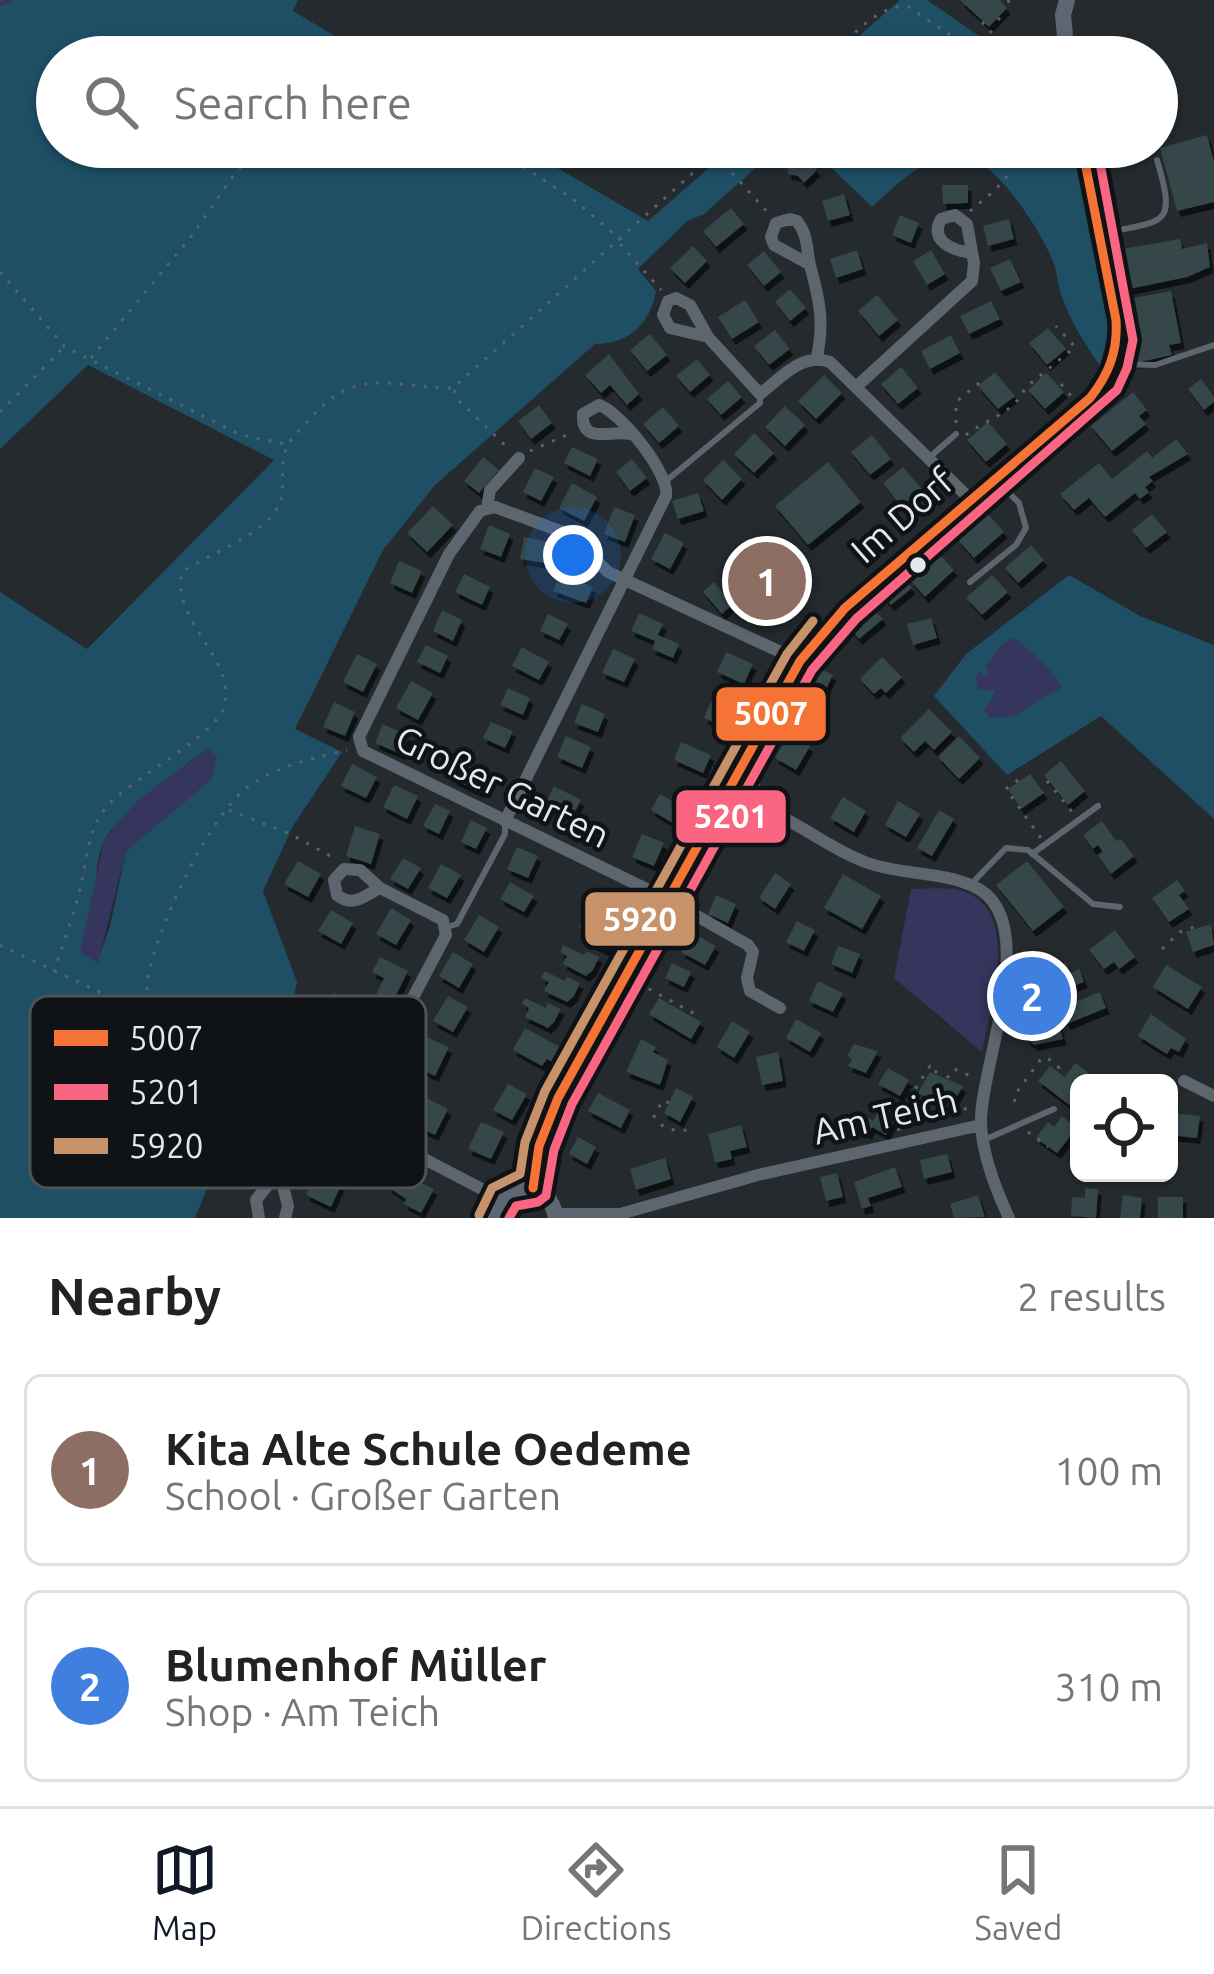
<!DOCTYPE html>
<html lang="en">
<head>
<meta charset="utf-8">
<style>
	:root { --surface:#fff; --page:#f2f2f2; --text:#222; --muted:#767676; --line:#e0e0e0; --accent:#111827 }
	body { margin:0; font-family:Ubuntu,sans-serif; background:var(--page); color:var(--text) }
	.controls { position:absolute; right:36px; bottom:36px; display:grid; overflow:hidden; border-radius:18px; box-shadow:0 3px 9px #0004 }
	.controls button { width:108px; height:108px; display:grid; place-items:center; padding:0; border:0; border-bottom:3px solid var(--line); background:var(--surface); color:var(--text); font:60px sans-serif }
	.you { position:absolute; left:573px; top:555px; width:42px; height:42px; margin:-30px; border:9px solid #fff; border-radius:50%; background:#1a73e8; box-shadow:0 0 0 18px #1a73e833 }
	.badge { display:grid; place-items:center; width:78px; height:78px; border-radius:50%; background:var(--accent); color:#fff; font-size:39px; font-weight:700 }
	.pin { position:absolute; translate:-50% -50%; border:6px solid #fff; box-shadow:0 3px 12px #0006 }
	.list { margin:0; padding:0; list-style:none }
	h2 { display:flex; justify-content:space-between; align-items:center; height:156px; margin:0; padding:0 48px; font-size:51px }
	h2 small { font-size:39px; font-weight:400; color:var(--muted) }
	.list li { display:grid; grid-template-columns:78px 1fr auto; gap:36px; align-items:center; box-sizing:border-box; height:192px; margin:0 24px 24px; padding:0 24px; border:3px solid var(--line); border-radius:18px }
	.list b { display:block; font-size:45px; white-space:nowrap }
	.list p { margin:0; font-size:39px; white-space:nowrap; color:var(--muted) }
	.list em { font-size:39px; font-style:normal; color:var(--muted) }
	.icon { flex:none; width:66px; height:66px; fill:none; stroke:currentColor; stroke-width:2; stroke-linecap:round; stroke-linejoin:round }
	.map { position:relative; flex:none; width:1214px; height:1218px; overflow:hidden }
	.search { position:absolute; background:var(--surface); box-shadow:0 3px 9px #0004; left:36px; right:36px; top:36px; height:132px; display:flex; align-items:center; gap:30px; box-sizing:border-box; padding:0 42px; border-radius:66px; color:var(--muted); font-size:45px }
	.sheet { height:588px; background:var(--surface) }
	nav { display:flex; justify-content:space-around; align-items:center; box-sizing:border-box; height:168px; border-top:3px solid var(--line); background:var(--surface); font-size:33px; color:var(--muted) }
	nav a { display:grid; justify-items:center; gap:6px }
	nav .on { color:var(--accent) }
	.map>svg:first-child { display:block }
	.green { fill:#1e4f65; fill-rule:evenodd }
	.water { fill:#35355d }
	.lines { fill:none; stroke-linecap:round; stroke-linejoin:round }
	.stream { stroke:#35355d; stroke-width:4.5 }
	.building { fill:#35464a; filter:url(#shadow) }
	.path { stroke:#5c626a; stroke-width:3; stroke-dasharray:3 9; stroke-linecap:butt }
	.lane { stroke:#5d656f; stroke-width:6 }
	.street { stroke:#5d656f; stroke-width:12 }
	.secondary { stroke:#5e6673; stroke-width:16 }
	.bus-1-casing { stroke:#0f1316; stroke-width:18 }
	.bus-2-casing { stroke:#0f1316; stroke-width:18 }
	.bus-3-casing { stroke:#0f1316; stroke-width:18 }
	.bus-1 { stroke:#f57335; stroke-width:9 }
	.bus-2 { stroke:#fa6682; stroke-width:9 }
	.bus-3 { stroke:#c7916a; stroke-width:9 }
	.bus-dot { fill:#e2e8ec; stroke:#0f1316; stroke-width:4.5 }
	.labels { text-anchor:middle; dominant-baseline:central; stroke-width:9; stroke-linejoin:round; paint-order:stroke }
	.street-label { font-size:36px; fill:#e2e8ec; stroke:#0f1316 }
	.key { fill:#0f1316; stroke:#4e5356; stroke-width:3 }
	.key-label { font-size:33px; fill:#e2e8ec }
	.line-badge { stroke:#0f1316; stroke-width:4.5 }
	.badge-label { font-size:33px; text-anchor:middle; font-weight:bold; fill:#fff }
</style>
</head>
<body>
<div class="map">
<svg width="1214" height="1218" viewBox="0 0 1214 1218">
	<defs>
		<filter id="shadow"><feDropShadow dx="3.5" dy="6" stdDeviation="0" flood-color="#0009"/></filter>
	</defs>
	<rect width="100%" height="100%" fill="#242a2e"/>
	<path class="green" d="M0,0H298L293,11L370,57H57V147H522L648,221L733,147H779L704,214L687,221L638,269L656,291C650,325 628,344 595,344L435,485L383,550L295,729L342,752L293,826L263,891L297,982L292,1005L249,1085L195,1218H0V592L87,649L274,460L88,365L0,449ZM210,748L157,823L126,851L110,926L97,963C97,929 90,871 104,841C114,820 188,761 210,748Z
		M900,0H927L1010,57H835Z
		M810,147H1072L1109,330L1100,366C1086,345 1072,324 1063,300C1058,289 1058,276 1054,264C1043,234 993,154 959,155C922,156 897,185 872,207Z
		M1069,575L1140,616L1214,645V819L1101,716L1007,775L934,696L966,654Z"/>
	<path class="water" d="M1014,638C1024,645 1059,676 1062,687L1012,717L990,718L984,710L996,691L978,689L976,676L980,671L984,676L990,673L986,666L1002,644Z
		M209,748L217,757L211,780L126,851L98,963L80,952L104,840L138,800Z
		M911,889C926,889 944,887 959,890C1024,906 990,1007 982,1052L894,978Z"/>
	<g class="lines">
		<path class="stream" d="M0,4L10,0"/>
	</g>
	<path class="building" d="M960,0H1000L1007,8L989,27Z
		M1207,135L1214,162V202L1177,211L1160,148Z
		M806,157L817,170L804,183L798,176L788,174L787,159Z
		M942,185H968V203L943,204Z
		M844,194L850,215L828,221L822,201Z
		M731,208L744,224L716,247L703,231Z
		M900,215L919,223L911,243L892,235Z
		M1009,219L1014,239L988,246L983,226Z
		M1180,239L1182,249L1207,243L1210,267L1187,277L1129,289L1122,249Z
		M693,246L707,261L685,283L670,268Z
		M857,250L863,269L836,278L830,259Z
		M931,250L945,274L927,285L913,261Z
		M764,251L781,272L764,286L747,265Z
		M1010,259L1021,282L1001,291L990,268Z
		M790,289L806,308L790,321L775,302Z
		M1171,291L1181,343L1169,345L1172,355L1135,363L1123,300Z
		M877,295L898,320L879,336L858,311Z
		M745,300L759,322L732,339L718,317Z
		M991,301L1000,319L969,334L960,316Z
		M1048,328L1066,349L1047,365L1029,343Z
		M775,330L790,349L769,365L754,346Z
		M650,334L667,355L647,371L630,350Z
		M951,335L960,353L930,369L921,351Z
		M609,354L639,394L627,405L610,385L601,393L585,375Z
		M697,359L710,375L690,392L676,376Z
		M901,367L918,388L898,404L881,384Z
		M995,372L1015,396L998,409L978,386Z
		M1046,373L1064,392L1045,409L1028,390Z
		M824,375L842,393L816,419L798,401Z
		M1201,379L1214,397V402L1204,410L1188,389Z
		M728,381L742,397L721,415L707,399Z
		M1133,392L1147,410L1139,416L1146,424L1112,451L1091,426Z
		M539,405L552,423L531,439L518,421Z
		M785,406L805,425L785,446L765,427Z
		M663,407L679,426L659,443L643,424Z
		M988,422L1007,444L986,462L967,440Z
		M754,433L774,453L754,473L734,454Z
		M872,435L891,459L870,475L851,452Z
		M1176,439L1188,454L1149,477L1153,481L1145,487L1149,492L1140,499L1135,493L1105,517L1089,498L1074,510L1060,494L1099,463L1112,479L1147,451L1152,458Z
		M572,447L598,459L590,476L564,463Z
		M483,457L499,470L479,493L464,481Z
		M632,459L647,478L630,491L616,472Z
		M723,460L742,479L722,500L703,480Z
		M828,462L861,502L808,545L775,506Z
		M903,467L923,491L902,508L883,483Z
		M535,468L554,477L541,501L523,492Z
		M572,483L597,497L584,521L559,508Z
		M698,493L704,511L678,519L672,501Z
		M433,506L453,525L427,552L407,533Z
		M614,507L635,515L625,542L604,534Z
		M988,514L1004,532L974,558L958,540Z
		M1152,514L1167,532L1146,548L1132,530Z
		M489,525L510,534L501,557L480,549Z
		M665,533L684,543L670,569L651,559Z
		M524,537L549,542L545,563L520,559Z
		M1031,545L1044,560L1018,583L1005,568Z
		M939,554L954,570L925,597L910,580Z
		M777,559L792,578L764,599L740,568L750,561L759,573Z
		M399,561L422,571L412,593L390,583Z
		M464,574L490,587L482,605L455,592Z
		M560,574L593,587L586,603L553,591Z
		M902,575L912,588L891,605L880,593Z
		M992,575L1008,592L982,615L966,598Z
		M714,582L733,604L722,614L703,592Z
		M870,604L883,619L859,639L846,624Z
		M442,610L462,620L453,641L433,631Z
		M639,613L663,624L658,635L679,644L673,658L652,649L655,641L631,631Z
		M548,614L568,624L559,640L540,631Z
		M931,618L937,638L913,645L907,624Z
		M426,645L448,656L440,673L417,662Z
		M522,647L549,662L539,680L512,666Z
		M613,649L635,659L624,682L602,673Z
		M726,652L753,664L744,684L717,672Z
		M357,654L377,664L363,692L343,682Z
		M882,657L902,677L886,693L881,688L874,694L860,679Z
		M814,665L833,675L816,709L797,699Z
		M411,681L433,693L418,720L396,708Z
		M508,688L530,698L523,715L500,705Z
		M711,701L734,711L726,728L704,718Z
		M334,702L355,712L345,736L323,727Z
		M582,704L605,714L598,732L574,723Z
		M929,709L952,732L934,750L925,741L914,752L900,738Z
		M491,722L513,731L505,748L483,738Z
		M383,724L409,736L401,754L375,743Z
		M789,734L810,746L796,770L775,758Z
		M566,736L591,747L582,768L557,757Z
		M959,736L980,758L959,779L938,757Z
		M681,742L711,755L703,773L674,760Z
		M462,760L488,773L480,792L453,779Z
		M1061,761L1085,791L1068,805L1044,775Z
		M352,764L377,777L366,798L341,786Z
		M1030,774L1044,793L1021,809L1008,789Z
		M394,785L418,796L407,819L383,807Z
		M554,786L581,800L572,818L545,805Z
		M660,794L684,808L674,824L651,810Z
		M843,797L866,811L854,832L830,818Z
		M898,801L920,814L906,837L885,825Z
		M435,804L450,811L439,834L423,826Z
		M939,810L954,819L932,856L917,848Z
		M471,820L487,828L476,849L461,842Z
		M1102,821L1116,841L1121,839L1134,856L1111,874L1098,855L1103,852L1098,845L1093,849L1083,835Z
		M355,826L380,834L371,864L346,856Z
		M642,834L664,843L654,866L632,857Z
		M517,847L538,856L528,878L507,869Z
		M403,858L421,868L408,889L390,879Z
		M298,861L321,874L308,897L284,884Z
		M1027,861L1064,907L1033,931L996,885Z
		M441,864L461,875L447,898L428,888Z
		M775,873L791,884L775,909L759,898Z
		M843,874L881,896L862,929L824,908Z
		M1177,880L1185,891L1179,895L1189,909L1169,922L1152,898Z
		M510,882L534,896L524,912L500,899Z
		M594,889L614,899L619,889L625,892L623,897L630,901L623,914L617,920L594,908L598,899L591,896Z
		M716,895L736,904L728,923L708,914Z
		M391,908L411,920L396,945L376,934Z
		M331,910L353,923L341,944L318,931Z
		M479,915L499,927L484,952L464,940Z
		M583,920L603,930L605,925L618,932L612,945L605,950L582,939L586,930L579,927Z
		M797,921L815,930L804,951L786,942Z
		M1211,924L1214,945L1193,952L1186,932Z
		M1115,930L1135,957L1119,969L1114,962L1104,969L1089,950Z
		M692,933L716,946L705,965L681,952Z
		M563,945L584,955L586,951L599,957L593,970L586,976L563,964L567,956L560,952Z
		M838,946L860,954L852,973L831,964Z
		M453,952L473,964L459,988L439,976Z
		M380,957L408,971L391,1005L375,997L384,978L372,972Z
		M672,963L691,972L684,987L665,978Z
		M1066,963L1070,973L1079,969L1084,982L1061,991L1064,1001L1053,1006L1063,1039L1034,1045L1027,1039L1024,1030L1030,1028L1014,983Z
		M1166,965L1202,987L1188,1009L1153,987Z
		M545,971L565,981L567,977L580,983L574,996L567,1002L544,991L549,982L541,978Z
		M818,981L843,993L833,1012L809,1001Z
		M1100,992L1106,1008L1067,1024L1060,1008Z
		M334,993L360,1005L351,1025L324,1012Z
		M448,996L468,1007L453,1032L433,1021Z
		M525,998L546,1008L548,1003L561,1009L554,1022L548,1028L525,1017L529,1008L522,1004Z
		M659,998L701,1022L691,1039L649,1014Z
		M1151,1014L1186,1039L1179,1052L1171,1048L1167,1054L1138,1036Z
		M796,1019L821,1033L810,1052L786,1038Z
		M732,1021L750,1032L734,1058L717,1047Z
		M525,1028L567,1051L559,1066L547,1059L542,1066L513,1050Z
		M426,1037L449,1047L435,1076L413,1065Z
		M641,1039L656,1047L653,1052L668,1060L660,1085L626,1072Z
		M854,1044L878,1051L866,1073L848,1066L852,1059L847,1056Z
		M778,1052L783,1081L762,1085L756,1057Z
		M1075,1063L1094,1077L1090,1083H1079V1097L1072,1107L1038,1081L1050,1066L1065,1077Z
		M888,1068L909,1080L900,1096L878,1084Z
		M930,1072L963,1086L951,1107L918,1093Z
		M508,1084L527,1094L512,1120L493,1110Z
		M676,1088L693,1097L680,1122L664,1113Z
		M598,1093L630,1110L621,1128L588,1111Z
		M424,1097L448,1109L435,1135L412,1124Z
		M878,1112L894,1121L886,1135L872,1127L868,1134L856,1127L863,1115L873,1121Z
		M1172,1113L1200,1116L1197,1138L1169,1135Z
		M1062,1116L1077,1128L1057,1153L1036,1138L1048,1122L1054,1127Z
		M481,1122L504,1132L491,1159L468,1149Z
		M741,1125L747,1147L730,1151L732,1159L715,1163L708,1134Z
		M578,1137L596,1147L587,1164L569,1154Z
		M947,1154L952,1172L924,1179L920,1160Z
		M665,1158L671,1179L636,1190L630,1169Z
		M895,1167L902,1187L868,1198L871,1206L862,1209L854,1182Z
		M396,1171L434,1189L421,1213L404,1204L406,1199L388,1187Z
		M837,1173L843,1197L826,1201L820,1177Z
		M315,1175L341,1185L331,1207L306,1195Z
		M1085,1188L1098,1189L1096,1218L1071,1216L1072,1197L1085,1198Z
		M978,1195L985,1217L954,1218L950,1204Z
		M1123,1195L1142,1198L1140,1218H1120Z
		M1158,1197H1183V1218H1158Z"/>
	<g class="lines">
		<path class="path" d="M1008,0L1011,7
			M998,18L1000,20
			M982,22L993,34
			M829,57C850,39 879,2 909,7L982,57
			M493,147L573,199L621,240
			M716,155L769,214
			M970,211C991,193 1017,177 1015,147
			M620,244L661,290
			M0,272L65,347L241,435L286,444
			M91,358L190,238L236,172L266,147
			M1061,384L1072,397
			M454,390L458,400L508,448
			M0,412L63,348
			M956,423V402L985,378
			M966,435C986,419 1015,413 1025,388L1075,347L1056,326
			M530,451L571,433
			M1018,780L1006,789L1041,838
			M1047,781L1074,814
			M229,810L290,834L334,858
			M0,945L146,1014L305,1097
			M1162,949L1180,932L1195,927
			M54,972C62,946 72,920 79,893C88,859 86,826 113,800C137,777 218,732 224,707C236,655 171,624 182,572C207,555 259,536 275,512C289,492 278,470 286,449C290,438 301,429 309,420C357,364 391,388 453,388L722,147
			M638,983L695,1014L693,1018
			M146,1014C147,1002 146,988 148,977C157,928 210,811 252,784C280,765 315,758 347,750
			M947,1078L954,1069L973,1077
			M1015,1102L1014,1096L1041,1059L1046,1057L1067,1074
			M669,1103L663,1100L654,1116C663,1131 675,1131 691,1130
			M947,1104L945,1109H968
			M899,1131L897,1117L930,1066L937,1069L935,1074
			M1028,1132L1048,1147"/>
		<path class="lane" d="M1102,234C1163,219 1178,230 1157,160
			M1117,364L1155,365L1214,345
			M931,456L956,434
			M666,481L760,403V394
			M970,582L1016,545L1026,528L1019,503L997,481
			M1032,854L1098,806
			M973,882L1006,848L1028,850L1093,904L1120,907
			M447,927L457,924L505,834V824
			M984,1140L1054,1109"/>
		<path class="street" d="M809,264L774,245L771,237L776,223L790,219L797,221C809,236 806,251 811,269C820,302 824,323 817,357
			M708,337L670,328L663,315L668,301L676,298L690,305L708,337L760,394C781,378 802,352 830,362L970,499
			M856,387L972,281L974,263L967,224L955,215L941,219C929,241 952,250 971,253
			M487,508L490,490L519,458
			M746,761L755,788L772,810
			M722,804C782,802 812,842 865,862C899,875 939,871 973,886C1044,916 981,1064 981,1120C981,1151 996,1190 1009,1218
			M505,821L666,496C670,473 620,412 599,405L583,414C581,445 611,430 629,434
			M780,1008L750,991L747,978L753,952L748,945L669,900L363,751L359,737L449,554L480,511L495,507L571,535L608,572L800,661
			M1184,1081L1214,1096
			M315,1102L501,1199
			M279,1171L288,1206L285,1218
			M556,1214H620L758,1175L981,1125
			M259,1218L256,1200L279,1171L344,1046L359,1033L409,1005L446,935L443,920L380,888L360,870L344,869L334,880L337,895C353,908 364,896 380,888"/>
		<path class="secondary" d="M1067,57L1063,15L1067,0
			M533,1188L539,1146L558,1098L800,661L845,608L1090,398C1111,373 1119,352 1116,320L1082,147
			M494,1218L501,1199L524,1187C543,1189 553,1200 556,1218"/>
		<g class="bus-1-casing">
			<path id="bus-1" d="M533,1188L539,1146L558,1098L800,661L845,608L1090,398C1109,374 1118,351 1116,320L1082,147"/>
		</g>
		<g class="bus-2-casing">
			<path id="bus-2" d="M509,1218L516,1206L538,1202L546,1196L554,1150L572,1104L812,670L856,619L1117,390L1127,368L1133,340L1097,147"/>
		</g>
		<g class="bus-3-casing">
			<path id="bus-3" d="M479,1215L492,1188L520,1174L525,1142L545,1091L787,654L813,621"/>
		</g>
		<use href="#bus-1" class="bus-1"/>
		<use href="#bus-2" class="bus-2"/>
		<use href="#bus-3" class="bus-3"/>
	</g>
	<circle class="bus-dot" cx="918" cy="565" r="10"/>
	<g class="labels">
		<g class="street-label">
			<text transform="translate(902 515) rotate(-41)">Im Dorf</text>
			<text transform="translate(503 786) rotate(26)">Großer Garten</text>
			<text transform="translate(885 1115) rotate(-13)">Am Teich</text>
		</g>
	</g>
	<rect x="30" y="996" width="396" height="192" rx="18" class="key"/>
	<rect x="54" y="1030" width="54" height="16" fill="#f57335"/>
	<rect x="54" y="1084" width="54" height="16" fill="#fa6682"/>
	<rect x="54" y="1138" width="54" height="16" fill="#c7916a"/>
	<g class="key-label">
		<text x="129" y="1050">5007</text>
		<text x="129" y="1104">5201</text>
		<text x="129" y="1158">5920</text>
	</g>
	<g class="line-badge">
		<rect x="714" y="685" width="114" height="58" rx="12" fill="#f57335"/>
		<rect x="674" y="788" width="114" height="57" rx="12" fill="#fa6682"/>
		<rect x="583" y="890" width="114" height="58" rx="12" fill="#c7916a"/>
	</g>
	<g class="badge-label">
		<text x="771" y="725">5007</text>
		<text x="731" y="828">5201</text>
		<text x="640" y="931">5920</text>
	</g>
</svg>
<div class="controls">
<button><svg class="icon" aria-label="locate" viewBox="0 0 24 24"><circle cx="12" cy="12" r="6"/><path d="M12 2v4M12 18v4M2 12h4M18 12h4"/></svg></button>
</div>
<div class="you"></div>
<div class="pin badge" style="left:767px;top:581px;background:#8d6e63">1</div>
<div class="pin badge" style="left:1032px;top:996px;background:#3f7fe0">2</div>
<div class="search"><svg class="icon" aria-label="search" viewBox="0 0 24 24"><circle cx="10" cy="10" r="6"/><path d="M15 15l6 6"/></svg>Search here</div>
</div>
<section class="sheet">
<h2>Nearby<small>2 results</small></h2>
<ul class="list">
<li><span class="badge" style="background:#8d6e63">1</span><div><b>Kita Alte Schule Oedeme</b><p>School · Großer Garten</p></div><em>100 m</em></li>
<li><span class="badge" style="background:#3f7fe0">2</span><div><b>Blumenhof Müller</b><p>Shop · Am Teich</p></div><em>310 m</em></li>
</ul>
</section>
<nav>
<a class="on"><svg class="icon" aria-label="map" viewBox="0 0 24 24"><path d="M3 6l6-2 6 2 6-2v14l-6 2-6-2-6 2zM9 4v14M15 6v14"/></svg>Map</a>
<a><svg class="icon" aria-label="directions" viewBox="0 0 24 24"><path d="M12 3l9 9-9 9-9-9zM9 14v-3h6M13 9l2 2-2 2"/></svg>Directions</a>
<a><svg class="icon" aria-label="saved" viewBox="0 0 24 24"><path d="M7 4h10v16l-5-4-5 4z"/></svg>Saved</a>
</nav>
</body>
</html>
